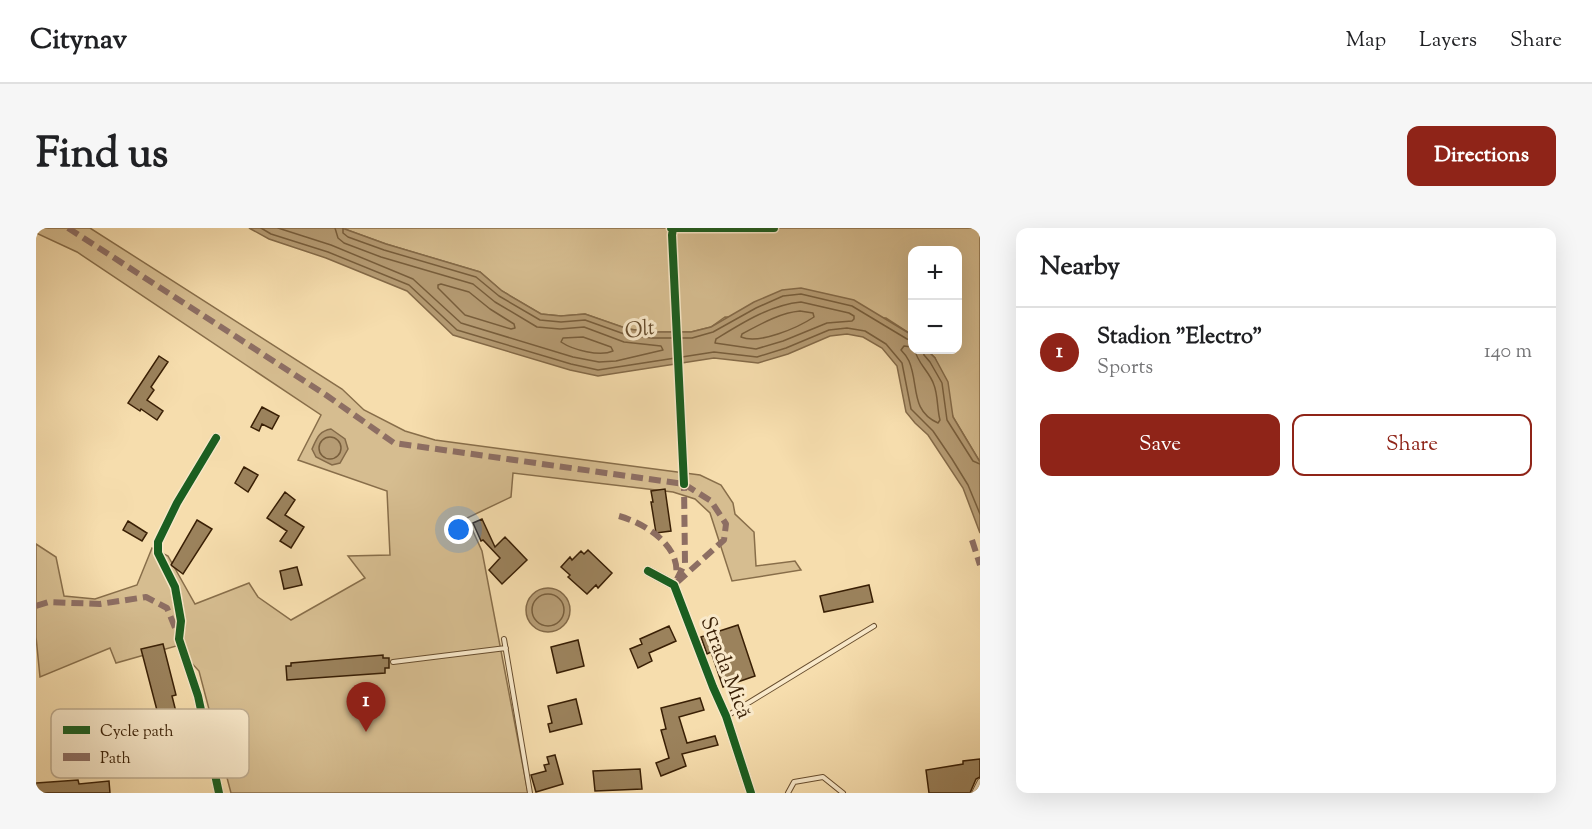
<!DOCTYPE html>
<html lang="en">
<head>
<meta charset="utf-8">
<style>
	:root { --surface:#fff; --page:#f6f6f6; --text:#202124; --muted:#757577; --line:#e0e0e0; --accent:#8f2418 }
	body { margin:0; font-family:"Sorts Mill Goudy",serif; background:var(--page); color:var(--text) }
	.controls { position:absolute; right:18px; top:18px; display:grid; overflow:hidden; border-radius:12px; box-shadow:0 6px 24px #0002 }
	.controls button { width:54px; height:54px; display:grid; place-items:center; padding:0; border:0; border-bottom:2px solid var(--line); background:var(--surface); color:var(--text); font:30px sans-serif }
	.you { position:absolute; left:423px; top:302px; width:21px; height:21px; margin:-15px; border:4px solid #fff; border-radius:50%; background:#1a73e8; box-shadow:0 0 0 9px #1a73e833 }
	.badge { display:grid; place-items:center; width:39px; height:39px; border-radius:50%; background:var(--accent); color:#fff; font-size:20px; font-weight:700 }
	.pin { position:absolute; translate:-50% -50px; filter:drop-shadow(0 2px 3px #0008) }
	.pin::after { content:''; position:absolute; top:32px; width:21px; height:18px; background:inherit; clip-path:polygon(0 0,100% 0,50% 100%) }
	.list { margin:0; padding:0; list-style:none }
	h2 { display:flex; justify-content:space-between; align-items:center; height:78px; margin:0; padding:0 24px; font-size:26px }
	h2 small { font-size:20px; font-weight:400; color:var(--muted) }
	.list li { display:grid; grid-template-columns:39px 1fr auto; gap:18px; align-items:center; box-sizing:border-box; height:90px; padding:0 24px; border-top:2px solid var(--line) }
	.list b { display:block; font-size:22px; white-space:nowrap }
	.list p { margin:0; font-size:20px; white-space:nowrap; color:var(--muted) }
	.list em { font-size:20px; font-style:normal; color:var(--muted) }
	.actions { display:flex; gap:12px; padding:18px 24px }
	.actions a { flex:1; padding:14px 0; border:2px solid var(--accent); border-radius:12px; text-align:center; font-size:21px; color:var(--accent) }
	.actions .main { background:var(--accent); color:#fff }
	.map { position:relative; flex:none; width:944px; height:565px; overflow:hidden; border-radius:12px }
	header { display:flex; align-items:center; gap:36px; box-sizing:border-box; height:84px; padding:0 30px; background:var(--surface); border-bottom:2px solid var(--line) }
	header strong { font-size:28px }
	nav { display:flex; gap:33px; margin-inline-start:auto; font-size:21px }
	.intro { display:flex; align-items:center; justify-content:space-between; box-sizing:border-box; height:144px; padding:0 36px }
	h1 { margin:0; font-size:42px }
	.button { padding:15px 27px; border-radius:12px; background:var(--accent); color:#fff; font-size:21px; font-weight:700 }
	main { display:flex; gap:36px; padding:0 36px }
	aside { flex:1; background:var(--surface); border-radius:12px; box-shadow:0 6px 24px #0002 }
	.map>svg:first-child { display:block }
	.green { fill:#d6bd90; stroke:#886e4a; stroke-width:1.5 }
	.water { fill:#b69c74; stroke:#846a48; stroke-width:1.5 }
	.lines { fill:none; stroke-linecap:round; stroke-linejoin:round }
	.shore { stroke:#785e3c; stroke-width:1.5 }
	.building { fill:#9b825c; stroke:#391f05; stroke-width:1.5 }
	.lane-casing { stroke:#684e2f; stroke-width:6 }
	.street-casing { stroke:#684e2f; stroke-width:10 }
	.lane { stroke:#f9e9ca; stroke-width:4 }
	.street { stroke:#f9e9ca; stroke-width:8 }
	.quiet { stroke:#8d6e63; stroke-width:6; stroke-dasharray:12 6; stroke-linecap:butt }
	.cycleway-casing { stroke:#f9e9ca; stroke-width:11 }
	.cycleway { stroke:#1b5e20; stroke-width:8 }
	.labels { text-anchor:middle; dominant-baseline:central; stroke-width:6; stroke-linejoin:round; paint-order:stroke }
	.street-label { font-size:21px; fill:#391f05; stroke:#f9e9ca }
	.water-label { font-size:22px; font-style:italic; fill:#654b2c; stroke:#f9e9ca }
	.key { fill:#f9e9ca; stroke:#bfac8f; stroke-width:1.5 }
	.key-label { font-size:16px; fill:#391f05 }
</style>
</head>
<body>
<header>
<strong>Citynav</strong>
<nav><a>Map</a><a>Layers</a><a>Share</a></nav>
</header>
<div class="intro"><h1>Find us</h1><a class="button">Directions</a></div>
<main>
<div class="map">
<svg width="944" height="565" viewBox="0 0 944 565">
	<rect width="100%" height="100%" fill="#f6ddad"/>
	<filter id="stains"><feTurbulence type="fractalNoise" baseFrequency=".00333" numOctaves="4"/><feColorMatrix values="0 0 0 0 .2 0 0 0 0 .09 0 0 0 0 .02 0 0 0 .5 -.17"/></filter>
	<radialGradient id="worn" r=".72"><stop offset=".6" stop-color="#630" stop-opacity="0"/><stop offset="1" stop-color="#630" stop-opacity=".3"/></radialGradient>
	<path class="green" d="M0,0H54L306,161L328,182L369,203L399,212L664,247L685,257L697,275L699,286L718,304L720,338L759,333L765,342L696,353L674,285L659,271L637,264L477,245L475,269L431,290L446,323L492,565H195L163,443L140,418L80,435L74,420L4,449L0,409V316L20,329L28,368L59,371L101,357L116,320L132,328L159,376L213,355L222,369L255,392L329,350L312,328L354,327L351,263L262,232L285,187L41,24L0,5Z
		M306,0H944V234L917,189L899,130L891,122H921V22H876V107L850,90L689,89L675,99L655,104H616L592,101L549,86L525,88L505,86L466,63L444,44L350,16Z"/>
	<path class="water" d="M213,0H306L350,16L444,44L466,63L505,86L525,88L549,86L592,101L616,104H655L675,99L718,74L746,62L765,60L818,72L876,107V122H891L899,130L912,154L917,189L944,234V305L927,260L892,207L879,195L870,184L861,138L846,120L827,109L811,106L794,108L752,126L722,135L678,130L562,148L534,142L417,107L371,63L290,30L233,11Z
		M295,201L309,211L312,221L304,235L296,237L280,229L276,221C281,210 283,203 295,201Z
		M490 382a22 22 0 1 1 44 0a22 22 0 1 1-44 0Z"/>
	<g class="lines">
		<path class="shore" d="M225,0L235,6L292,24L373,57L421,102L535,136L562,142L678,124L721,129L750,120L793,102L811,100L829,103L850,116L866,135L875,181L897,203L916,231L932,257L944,286
			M242,0L295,17L377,51L425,95L537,129L563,134L580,133L627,122L625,118L588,114L548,99L524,101L501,99L459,74L437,56L345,29L308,15L302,10L299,0
			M307,0V5L312,9L348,22L440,49L463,68L504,92L525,94L549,92L591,107L616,110H656L677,104L720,80L747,68L765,66L816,78L871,111L876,112
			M405,56L433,64L454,81L478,96L479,100L475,101L429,87L402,60V57Z
			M765,74L813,85L818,88V91L816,93L791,95L747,113L720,121L679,115L680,111C706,95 734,77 765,74Z
			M764,83L777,85L778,89C763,99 723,117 705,109L706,106C725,96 743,85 764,83Z
			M547,109L575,119L577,123C564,129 537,122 525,114L527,110Z
			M876,119L868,118L865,122C868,125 871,129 873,133C883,156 874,183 902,195L904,192C901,181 902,167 898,157C894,144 881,135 879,122
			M887,122L888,127L894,134L906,155L911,192L937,233L944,236
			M283 220a11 11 0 1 1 22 0a11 11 0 1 1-22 0Z
			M496 382a16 16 0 1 1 32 0a16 16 0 1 1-32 0Z"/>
	</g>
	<path class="building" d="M123,128L132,134L115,159L118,162L111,172L127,183L121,192L105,181L104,183L92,175Z
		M226,179L243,188L236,201L226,196L223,203L215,199Z
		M208,239L222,247L212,264L199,255Z
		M629,261L635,303L620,305L615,274H617L615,263Z
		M249,264L259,272L249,287L268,299L255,320L244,313L251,303L231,290Z
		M446,291L459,319L469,309L491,332L466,356L453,342L464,330L447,312L445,313L437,295Z
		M161,292L176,301L147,346L135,337Z
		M92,293L111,305L106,313L87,302Z
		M552,322L576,345L562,360L560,357L551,366L532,349L534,347L525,339L534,329L536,332L545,323L548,326Z
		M261,339L266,357L248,361L244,343Z
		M833,357L837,374L788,384L784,368Z
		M702,397L719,448L687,459L675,424L671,426L665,409Z
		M633,398L640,413L613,425L616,433L602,440L594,421L606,416L604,411Z
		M542,412L548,438L521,445L515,419Z
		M127,416L140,467L136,468L142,492L149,491L161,536L143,541L135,511L129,513L105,421Z
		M347,427V430H353V440H349V445L251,452L250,438H255V435Z
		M664,470L668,482L643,489L651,515L679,508L682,517L646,526L650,538L625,548L620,535L633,530L625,502L630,501L625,480Z
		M540,471L546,496L514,504L512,496L516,495L512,478Z
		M519,527L527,556L500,564L495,547L510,543L508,537L513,536L511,529Z
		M944,531V549L940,551L934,565H893L890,542L927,536V533Z
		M604,541L606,561L559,563L557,543Z
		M42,552L43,556L73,553L74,565H0V555Z"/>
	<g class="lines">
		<g class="lane-casing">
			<path id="lane" d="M468,411L494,565
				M357,434L470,420
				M691,488L838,398
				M752,565L758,554L787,549L807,565
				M938,565L944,553"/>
		</g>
		<g class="street-casing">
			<path id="street" d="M180,210L141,275L122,314V325L139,359L145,393L143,411L162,468L183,565
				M612,343L638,357L677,459L690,488L715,565"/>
		</g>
		<use href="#lane" class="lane"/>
		<use href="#street" class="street"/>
		<path class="quiet" d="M32,0L290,167L358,215L648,256L675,273L690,296L688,312L638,357
			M583,288C608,295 645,317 640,348
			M936,312L944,337
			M641,351L649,335L648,256
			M0,378L13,374L64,376L110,369L131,380L140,402"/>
		<g class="cycleway-casing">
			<path id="cycleway" d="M635,0H738
				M637,0L636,7L648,256
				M180,210L141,275L122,314V325L139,359L145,393L143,411L162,468L183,565
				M612,343L638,357L677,459L690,488L715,565"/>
		</g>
		<use href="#cycleway" class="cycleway"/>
	</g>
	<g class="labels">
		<g class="street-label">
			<text transform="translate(689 440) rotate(69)">Strada Mică</text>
		</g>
		<g class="water-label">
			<text transform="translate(604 103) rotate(-9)">Olt</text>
		</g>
	</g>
	<rect x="15" y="481" width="198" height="69" rx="9" class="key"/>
	<rect x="27" y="498" width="27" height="8" fill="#1b5e20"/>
	<rect x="27" y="525" width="27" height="8" fill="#8d6e63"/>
	<g class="key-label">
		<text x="64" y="508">Cycle path</text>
		<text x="64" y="535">Path</text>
	</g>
	<rect width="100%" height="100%" filter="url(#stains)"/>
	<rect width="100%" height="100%" fill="url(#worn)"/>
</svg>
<div class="controls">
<button>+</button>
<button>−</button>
</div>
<div class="you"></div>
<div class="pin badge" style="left:330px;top:504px">1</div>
</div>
<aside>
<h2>Nearby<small></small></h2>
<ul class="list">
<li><span class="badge">1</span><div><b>Stadion &quot;Electro&quot;</b><p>Sports</p></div><em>140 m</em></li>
</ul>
<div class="actions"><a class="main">Save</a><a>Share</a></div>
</aside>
</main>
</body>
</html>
